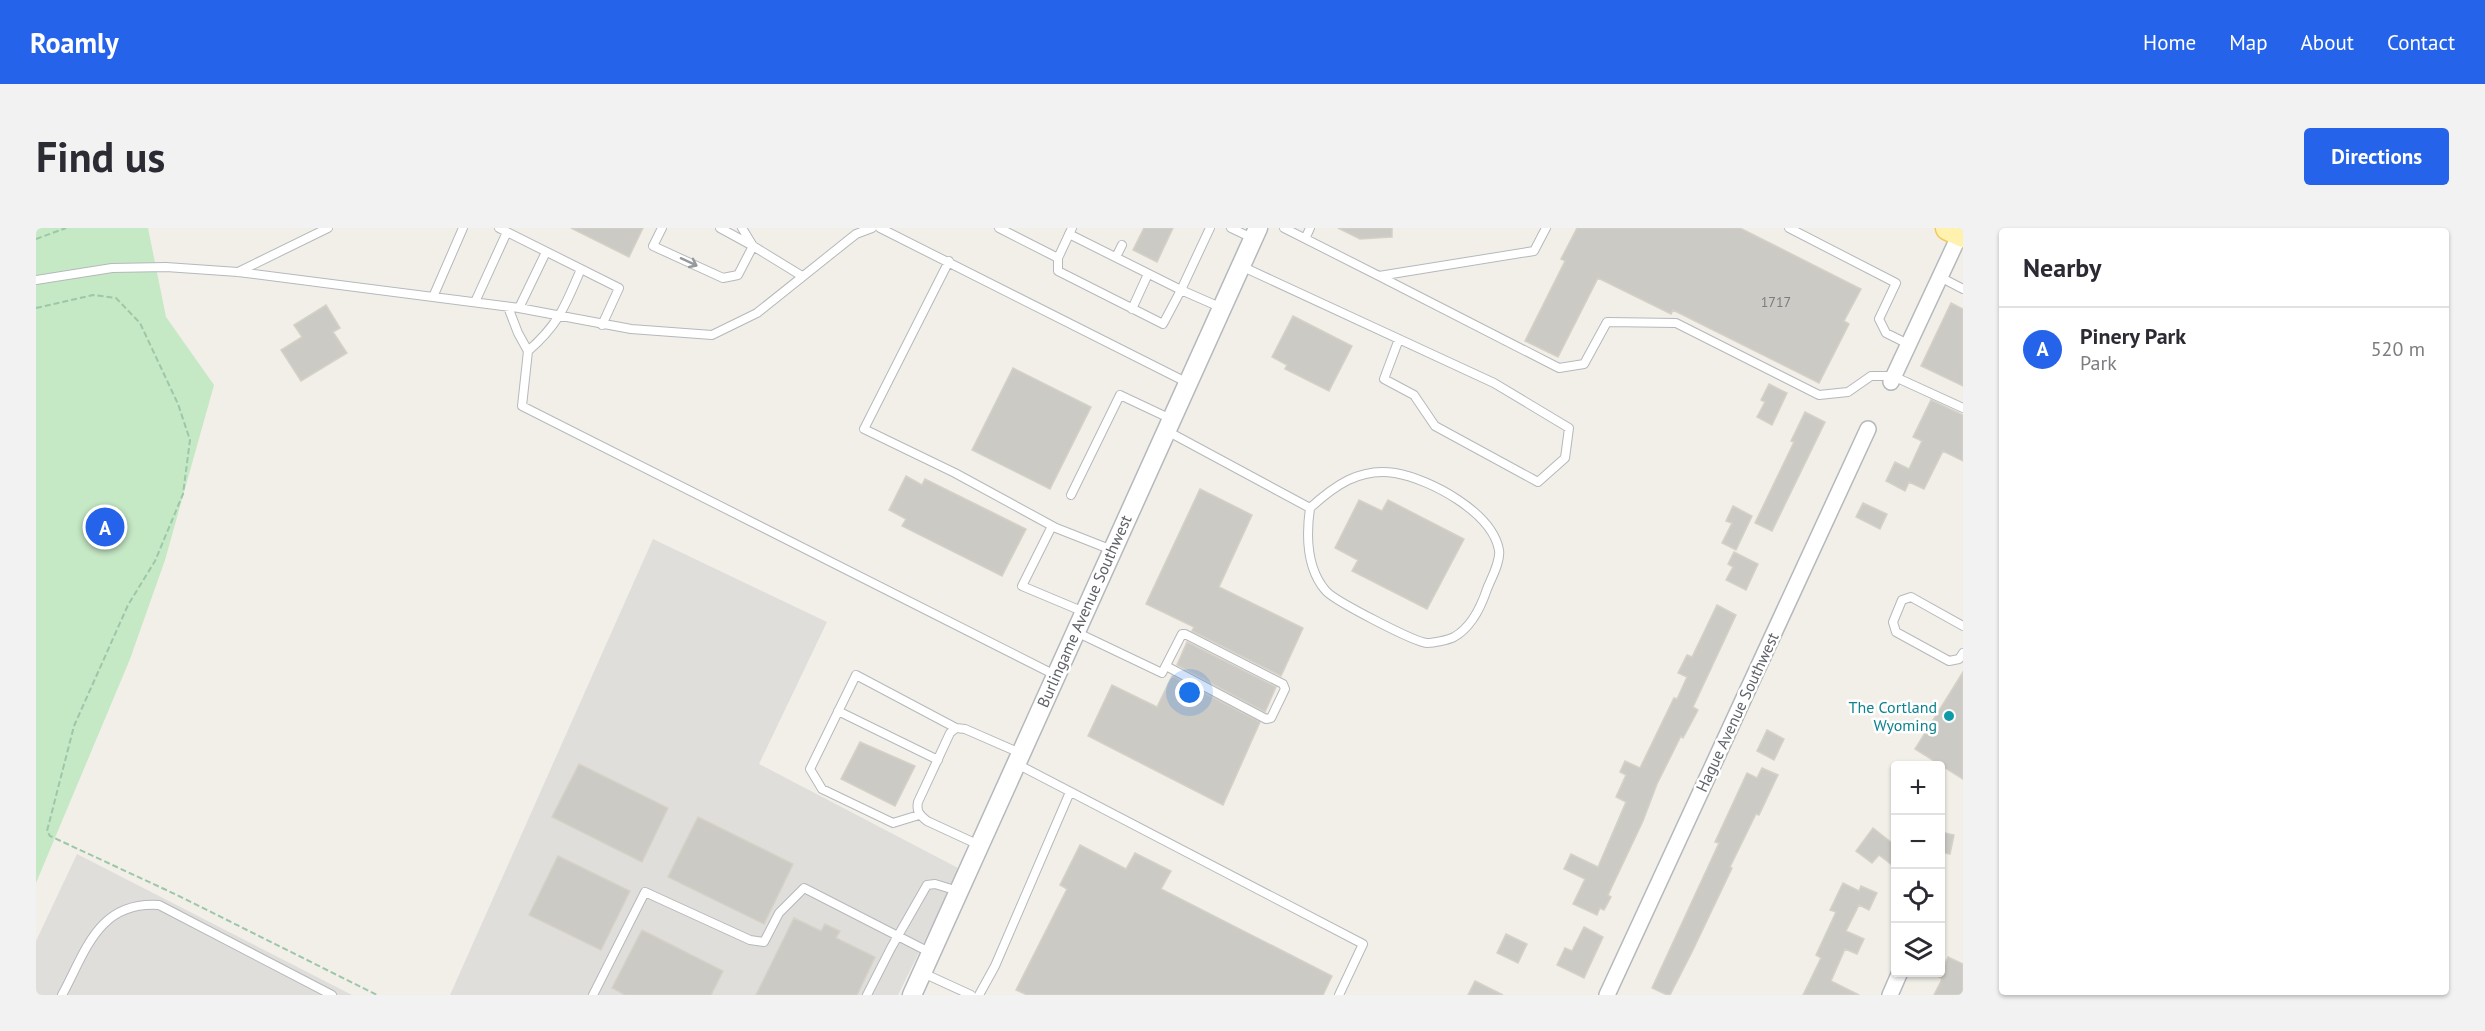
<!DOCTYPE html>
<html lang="en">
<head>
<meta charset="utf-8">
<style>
	:root { --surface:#fff; --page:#f2f2f3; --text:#2b2b33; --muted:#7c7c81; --line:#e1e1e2; --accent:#2563eb }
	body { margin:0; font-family:"PT Sans",sans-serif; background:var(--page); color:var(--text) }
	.controls { position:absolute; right:18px; bottom:18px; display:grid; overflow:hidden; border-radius:6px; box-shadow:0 2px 4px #0004 }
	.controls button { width:54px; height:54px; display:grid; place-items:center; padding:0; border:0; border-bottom:2px solid var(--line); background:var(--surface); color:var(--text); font:30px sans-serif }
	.you { position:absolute; left:1154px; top:465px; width:21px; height:21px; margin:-15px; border:4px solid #fff; border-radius:50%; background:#1a73e8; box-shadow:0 0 0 9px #1a73e833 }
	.badge { display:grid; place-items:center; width:39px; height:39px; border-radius:50%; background:var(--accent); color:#fff; font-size:20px; font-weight:700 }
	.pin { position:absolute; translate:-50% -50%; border:3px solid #fff; box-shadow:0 2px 6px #0006 }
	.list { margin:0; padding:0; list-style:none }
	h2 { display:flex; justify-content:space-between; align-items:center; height:78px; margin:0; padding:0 24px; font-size:26px }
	h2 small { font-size:20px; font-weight:400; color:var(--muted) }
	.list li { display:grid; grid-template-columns:39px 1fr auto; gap:18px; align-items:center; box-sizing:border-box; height:84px; padding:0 24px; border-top:2px solid var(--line) }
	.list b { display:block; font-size:22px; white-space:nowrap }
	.list p { margin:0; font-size:20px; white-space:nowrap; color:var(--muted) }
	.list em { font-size:20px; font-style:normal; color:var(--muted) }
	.icon { flex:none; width:33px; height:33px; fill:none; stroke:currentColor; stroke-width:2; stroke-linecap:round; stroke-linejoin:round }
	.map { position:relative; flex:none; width:1927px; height:767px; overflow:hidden; border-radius:6px }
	header { display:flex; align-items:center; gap:36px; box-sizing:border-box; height:84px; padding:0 30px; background:var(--accent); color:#fff }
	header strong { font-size:28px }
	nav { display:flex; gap:33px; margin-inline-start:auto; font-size:21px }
	.intro { display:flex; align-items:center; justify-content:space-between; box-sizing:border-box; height:144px; padding:0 36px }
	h1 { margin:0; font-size:42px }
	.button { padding:15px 27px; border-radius:6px; background:var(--accent); color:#fff; font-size:21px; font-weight:700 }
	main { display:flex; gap:36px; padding:0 36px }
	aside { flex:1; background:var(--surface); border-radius:6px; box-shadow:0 2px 4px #0004 }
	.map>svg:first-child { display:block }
	.industrial { fill:#e0deda }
	.green { fill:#c5e8c5 }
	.building { fill:#cccac5; stroke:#d6d1c6; stroke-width:1.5 }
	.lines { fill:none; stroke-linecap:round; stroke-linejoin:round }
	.service-casing { stroke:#b5b8bc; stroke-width:10 }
	.minor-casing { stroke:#b5b8bc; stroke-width:18 }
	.tertiary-casing { stroke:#b5b8bc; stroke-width:21 }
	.primary-casing { stroke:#f2c960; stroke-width:27 }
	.path { stroke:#9cc7a9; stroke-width:2; stroke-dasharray:6 3; stroke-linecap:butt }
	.service { stroke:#fff; stroke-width:8 }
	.minor { stroke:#fff; stroke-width:15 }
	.tertiary { stroke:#fff; stroke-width:18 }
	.primary { stroke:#fff2af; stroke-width:24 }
	.oneway { stroke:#979a9d }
	.culture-dot { fill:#0f9aa8; stroke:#fff; stroke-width:2 }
	.labels { text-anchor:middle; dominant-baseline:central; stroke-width:5; stroke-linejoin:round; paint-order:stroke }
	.number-label { font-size:14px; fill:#7a7d7f }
	.street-label { font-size:16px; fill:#5f6368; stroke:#fff }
	.culture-label { font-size:16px; fill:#0d838f; stroke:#fff; text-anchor:end }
</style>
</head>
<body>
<header>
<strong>Roamly</strong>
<nav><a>Home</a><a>Map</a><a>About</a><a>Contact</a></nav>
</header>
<div class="intro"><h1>Find us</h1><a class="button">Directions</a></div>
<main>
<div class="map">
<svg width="1927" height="767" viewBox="0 0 1927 767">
	<rect width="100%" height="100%" fill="#f1efe8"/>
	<path class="industrial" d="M617,311L791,394L723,536L924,641L862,767H414Z
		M41,626L316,767H0V713Z"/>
	<path class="green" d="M0,0H112L130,89L178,157L129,332L94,431L0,655Z"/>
	<path class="building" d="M535,0H607L593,29Z
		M1108,0H1137L1121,34L1097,22Z
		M1302,0H1356V9L1324,11Z
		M1541,0H1704L1825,61L1808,93L1813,96L1783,155L1637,82L1635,86L1562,50L1522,129L1489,113L1529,33L1525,31Z
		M1915,75L1927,81V158L1885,138Z
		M290,77L304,100L297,104L311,125L265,153L245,122L266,109L258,97Z
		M1257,88L1316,118L1293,163L1249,141L1251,137L1236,129Z
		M977,140L1055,179L1014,261L936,222Z
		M1733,156L1751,165L1736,197L1721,189L1729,174L1725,172Z
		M1895,172L1927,187V233L1907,223L1888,261L1873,254L1869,263L1850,253L1859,234L1873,241L1886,213L1877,209Z
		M1769,184L1789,194L1736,303L1719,295L1758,214L1755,213Z
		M870,248L886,257L889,251L990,301L966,348L866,298L870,291L853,282Z
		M1164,261L1216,287L1183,359L1267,400L1245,448L1156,403L1158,399L1110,376Z
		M1323,272L1346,283L1352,272L1428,311L1391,381L1316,343L1322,332L1299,320Z
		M1827,275L1851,286L1844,301L1820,289Z
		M1697,278L1716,288L1700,322L1686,315L1696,295L1690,293Z
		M1698,324L1722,336L1710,362L1690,352L1697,339L1692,336Z
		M1681,377L1700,387L1657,479L1662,482L1647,510L1645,508L1621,556L1607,593L1572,667L1575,669L1568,682L1564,680L1561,687L1537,676L1549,651L1528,641L1535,626L1562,639L1590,574L1580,569L1590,547L1584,544L1589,533L1604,540L1638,470L1641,471L1651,449L1642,445L1651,427L1656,429Z
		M1151,414L1240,459L1229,484L1141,437Z
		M1927,444V551L1879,521Z
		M1136,448L1224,494L1187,577L1052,508L1076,457L1121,479Z
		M1731,502L1748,511L1738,532L1721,523Z
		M824,514L879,538L859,578L805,551Z
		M543,536L632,580L606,634L516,589Z
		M1726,540L1742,547L1723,587L1720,586L1694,639L1696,640L1657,722L1634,767H1631L1616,760L1683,615L1679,614L1711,545L1721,550Z
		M662,589L757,636L728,696L632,649Z
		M1837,600L1860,618V640L1843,627L1836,635L1820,623Z
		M1905,604L1918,607L1914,626L1905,624Z
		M1044,617L1090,641L1099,625L1135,643L1125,661L1296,748L1287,767H991L980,762L1031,661L1024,657Z
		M522,628L594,663L565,722L493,687Z
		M1807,655L1823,663L1825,658L1841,665L1833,682L1823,677L1810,703L1828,711L1821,726L1809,721L1795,753L1823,767H1767L1785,730L1780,727L1800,684L1794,682Z
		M758,690L785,703L789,696L804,703L800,710L839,729L821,767H720Z
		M1548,699L1567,709L1548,750L1521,737L1529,720L1536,723Z
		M606,702L687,743L675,767H589L576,760Z
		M1470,706L1491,716L1482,735L1461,725Z
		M1912,729L1927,736V767H1898L1906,751L1903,749Z
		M1439,753L1467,767H1432Z"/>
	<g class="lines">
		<g class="service-casing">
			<path id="service" d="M463,0L583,60L566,97
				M626,0L617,18L687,50L702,47L717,18L684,0
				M706,0L717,18L766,48
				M844,0L1152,155
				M963,0L1022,30
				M1036,0L1022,30V43L1127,96L1145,62L1186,80
				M1195,0L1216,10
				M1248,0L1343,48L1498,23L1510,0
				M1753,0L1860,55L1843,91L1850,105L1872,116
				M1033,6L1145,62L1174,0
				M1270,9L1274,0
				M1080,29L1086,17
				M913,33L828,201L919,245L1020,300L1076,322
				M1205,38L1458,155L1533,200L1529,230L1502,254L1399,198L1378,167L1348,151L1363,111
				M545,41C529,78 523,96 492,123L486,178L1019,447
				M202,44L292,0
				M1343,48L1523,140L1548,136L1571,94L1640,95L1783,167L1812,164L1835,148H1857L1927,180
				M1904,49L1927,61
				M0,52L76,40L130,39L202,44L483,80L595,101L676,107L721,85L820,6L836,0
				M397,69L427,0
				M439,74L471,4
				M472,79L482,105L492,123
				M483,80L510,24
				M1096,81L1112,46
				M1131,203L1274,280C1270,308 1270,340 1290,363C1299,373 1378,414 1391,415C1398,415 1412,412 1418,409C1436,399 1445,379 1451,361C1455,351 1465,333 1463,322C1456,284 1394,251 1359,245C1324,239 1298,258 1274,280
				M1035,267L1084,167L1135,191
				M1016,298L986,358L1048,384
				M1927,398L1875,369L1866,372L1857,394L1860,404L1913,433L1923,431L1927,425
				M1040,404L1126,445L1146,406H1149L1247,456L1249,461L1235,490L1230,491L1130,438
				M802,483L902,532
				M981,536L1327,716L1303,767
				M883,587L857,595L786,561L774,541L820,447L920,500
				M943,617L891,593C884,587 880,584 882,574L914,505L920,500L929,501L984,525
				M887,745L935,767
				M26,767C50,723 62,673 123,677L296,767
				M557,767L609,664L714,712L728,714L743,685L768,660L895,725
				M831,767L855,720L891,657L899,656L922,663
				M943,767L959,738L1034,564"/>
		</g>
		<g class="minor-casing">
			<path id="minor" d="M1855,154L1924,6
				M1571,767L1832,201
				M1854,767L1864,744"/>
		</g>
		<g class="tertiary-casing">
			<path id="tertiary" d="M876,767L1222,0"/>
		</g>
		<g class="primary-casing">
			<path id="primary" d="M1912,0L1927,7"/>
		</g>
		<path class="path" d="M0,11L30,0
			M0,80L57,67L80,70L104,95L142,176L154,212L147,266L119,333L92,377L38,498L11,603L14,608L141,667L341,767"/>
		<use href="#service" class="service"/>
		<use href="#minor" class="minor"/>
		<use href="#tertiary" class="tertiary"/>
		<use href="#primary" class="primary"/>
	</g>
	<defs><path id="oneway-shaft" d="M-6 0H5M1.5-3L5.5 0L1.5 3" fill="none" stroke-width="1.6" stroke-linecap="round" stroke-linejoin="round" transform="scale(1.5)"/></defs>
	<use class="oneway" href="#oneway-shaft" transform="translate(653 34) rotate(25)"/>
	<circle class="culture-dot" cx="1913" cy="488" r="6"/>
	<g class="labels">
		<g class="number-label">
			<text x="1740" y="74">1717</text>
		</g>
		<g class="street-label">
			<text transform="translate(1048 383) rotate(-66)">Burlingame Avenue Southwest</text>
			<text transform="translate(1701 484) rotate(-65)">Hague Avenue Southwest</text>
		</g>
		<g class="culture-label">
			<text x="1901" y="479">The Cortland<tspan x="1901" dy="18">Wyoming</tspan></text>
		</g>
	</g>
</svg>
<div class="controls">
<button>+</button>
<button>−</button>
<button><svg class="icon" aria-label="locate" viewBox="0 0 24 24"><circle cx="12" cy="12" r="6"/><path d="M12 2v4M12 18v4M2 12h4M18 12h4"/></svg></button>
<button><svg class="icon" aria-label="layers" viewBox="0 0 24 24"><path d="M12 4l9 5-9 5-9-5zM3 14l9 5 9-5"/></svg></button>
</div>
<div class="you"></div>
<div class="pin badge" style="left:69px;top:299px">A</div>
</div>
<aside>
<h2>Nearby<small></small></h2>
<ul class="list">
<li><span class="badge">A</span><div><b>Pinery Park</b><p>Park</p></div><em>520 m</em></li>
</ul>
</aside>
</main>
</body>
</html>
